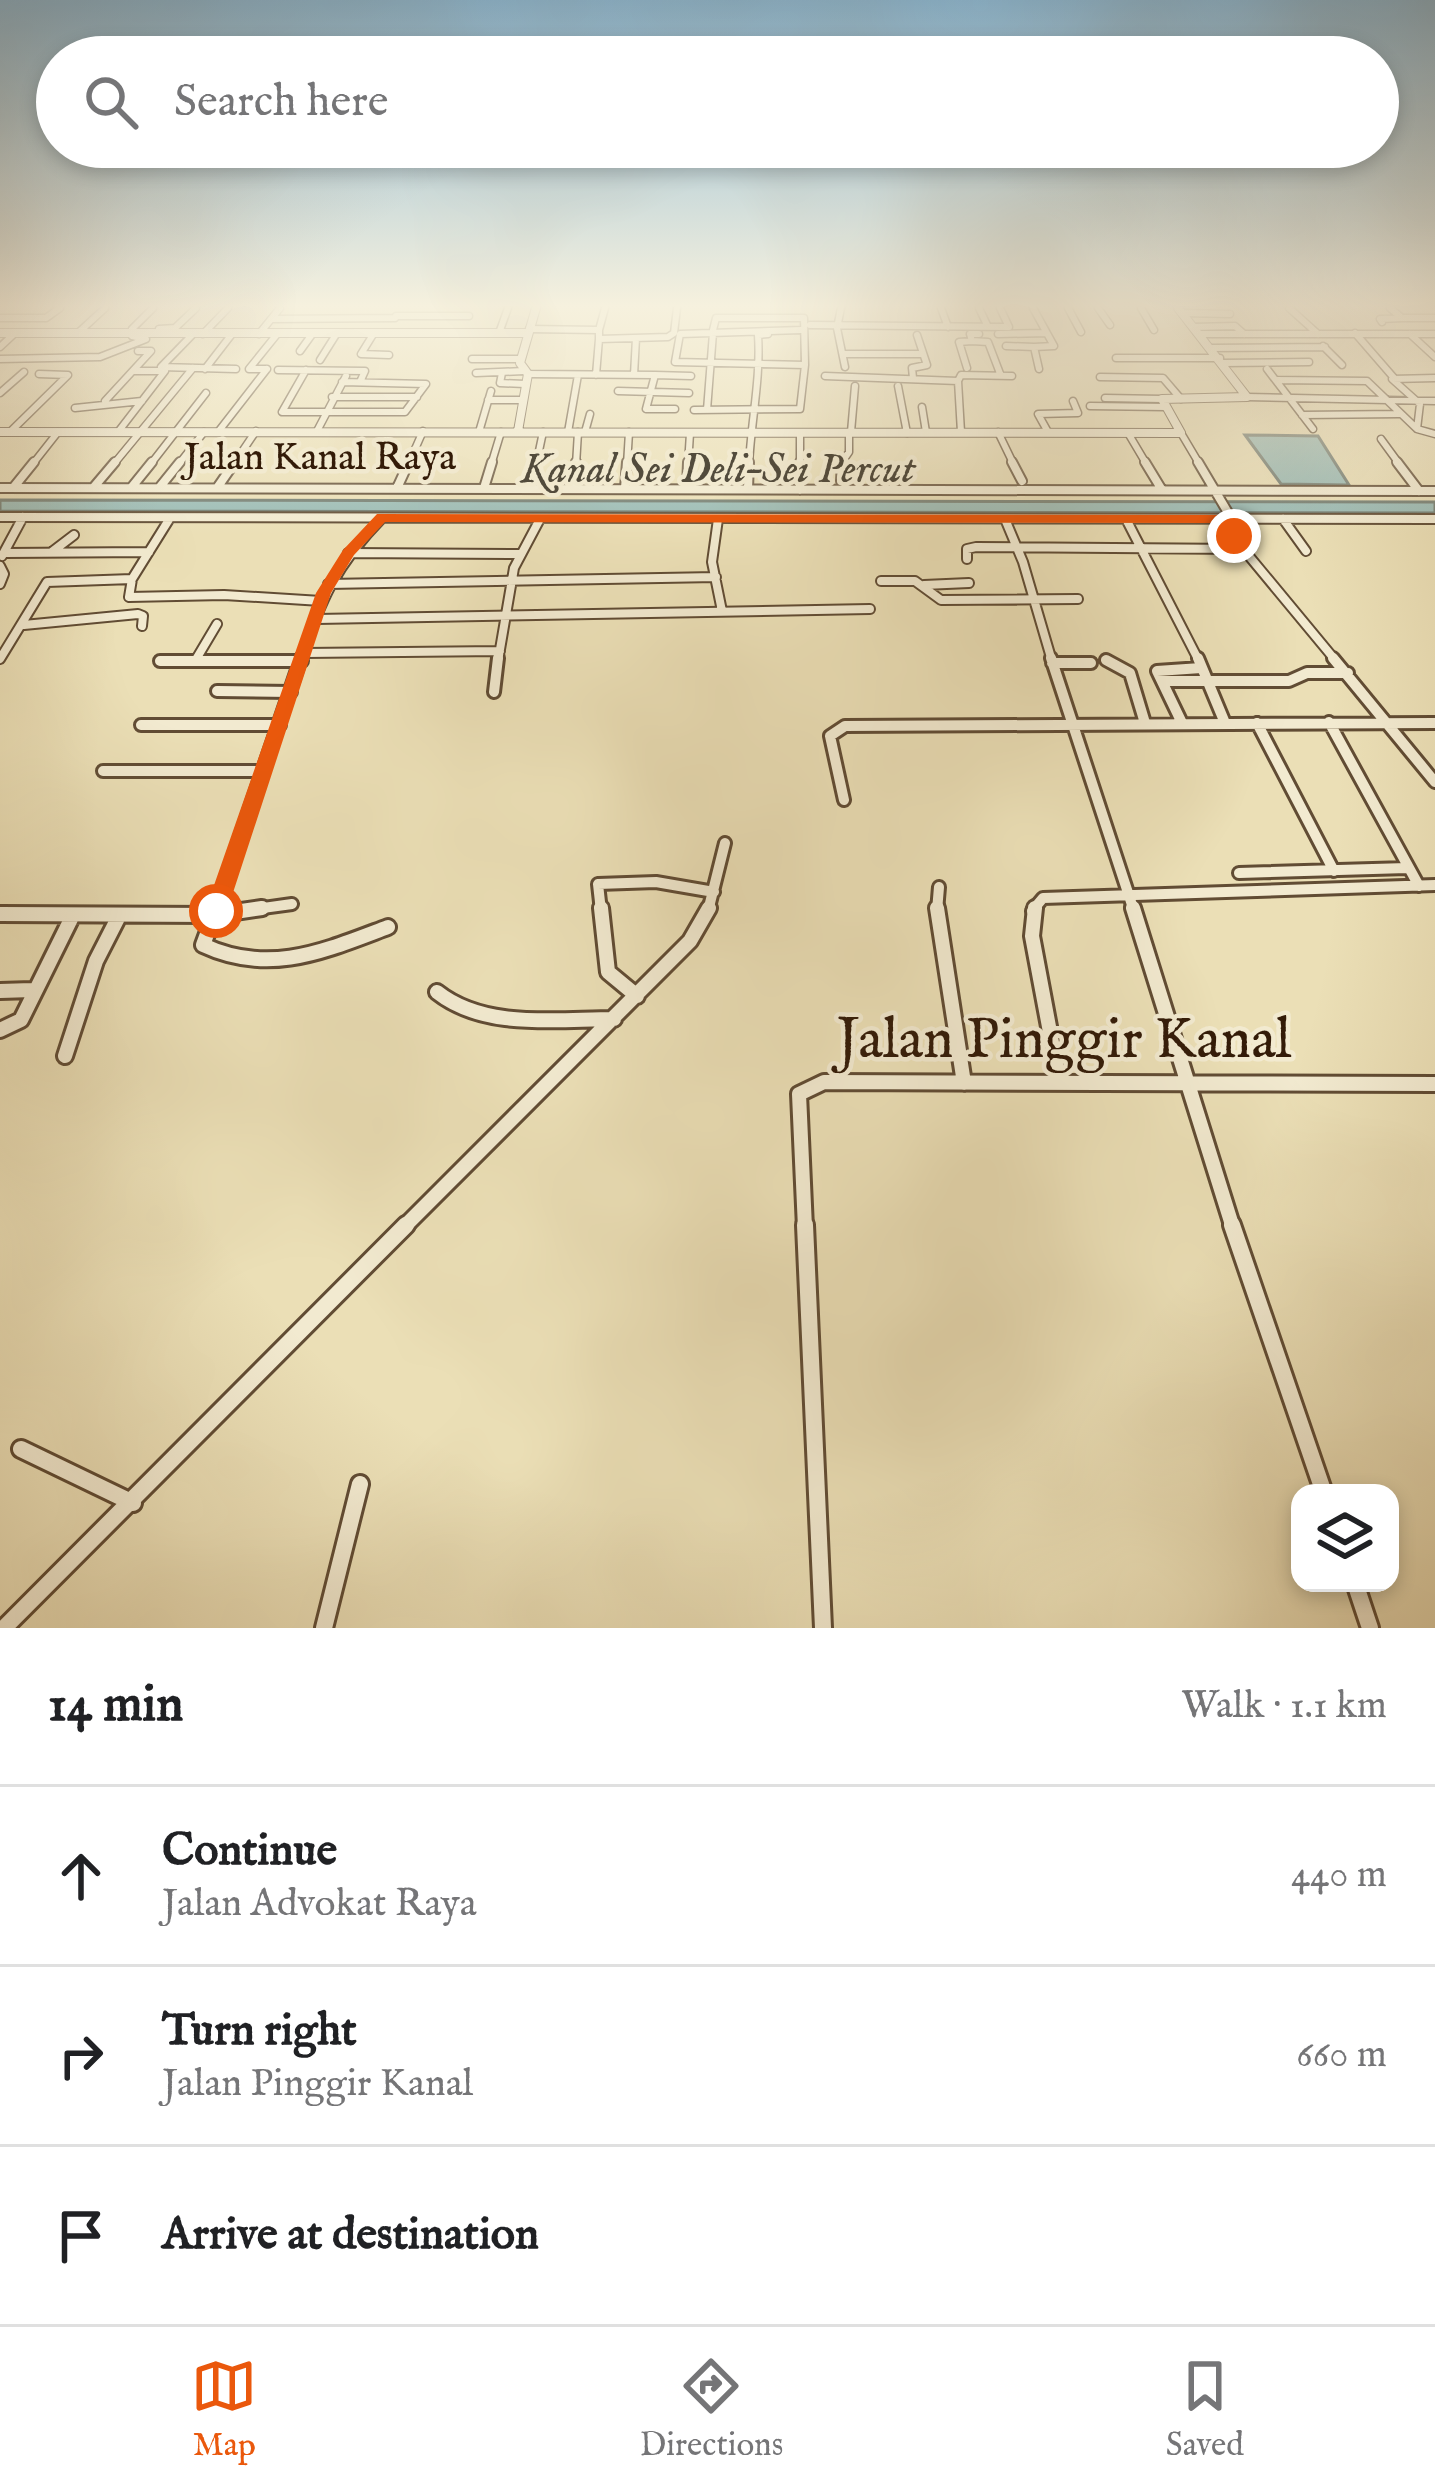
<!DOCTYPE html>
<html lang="en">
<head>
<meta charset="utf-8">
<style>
	:root { --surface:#fff; --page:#f6f6f6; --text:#202124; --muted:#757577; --line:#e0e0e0; --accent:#ea580c }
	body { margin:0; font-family:"IM FELL English",serif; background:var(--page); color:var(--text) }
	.controls { position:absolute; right:36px; bottom:36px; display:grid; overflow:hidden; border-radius:24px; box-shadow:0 6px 18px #0003 }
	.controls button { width:108px; height:108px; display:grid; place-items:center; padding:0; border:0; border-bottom:3px solid var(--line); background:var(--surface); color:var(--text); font:60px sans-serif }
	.stop { position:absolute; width:36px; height:36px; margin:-27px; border:9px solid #ea580c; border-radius:50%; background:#fff }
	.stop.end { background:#ea580c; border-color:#fff; box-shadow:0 3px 12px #0008 }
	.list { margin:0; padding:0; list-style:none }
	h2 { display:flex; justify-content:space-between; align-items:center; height:156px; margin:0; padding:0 48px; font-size:51px }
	h2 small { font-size:39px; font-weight:400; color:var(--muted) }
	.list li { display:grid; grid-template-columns:78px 1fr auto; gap:36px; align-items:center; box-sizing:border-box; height:180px; padding:0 48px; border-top:3px solid var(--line) }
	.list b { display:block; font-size:45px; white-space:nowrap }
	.list p { margin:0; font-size:39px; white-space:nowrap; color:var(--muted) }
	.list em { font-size:39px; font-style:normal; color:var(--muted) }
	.icon { flex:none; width:66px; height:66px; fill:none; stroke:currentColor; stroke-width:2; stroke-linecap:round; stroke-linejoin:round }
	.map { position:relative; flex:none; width:1435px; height:1628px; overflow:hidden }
	.search { position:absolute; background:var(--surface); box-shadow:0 6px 18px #0003; left:36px; right:36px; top:36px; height:132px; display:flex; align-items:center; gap:30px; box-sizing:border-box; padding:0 42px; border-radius:66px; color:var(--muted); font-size:45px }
	.sheet { height:696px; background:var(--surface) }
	nav { display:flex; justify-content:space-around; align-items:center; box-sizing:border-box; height:168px; border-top:3px solid var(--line); background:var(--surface); font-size:33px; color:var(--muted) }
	nav a { display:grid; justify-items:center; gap:6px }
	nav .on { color:var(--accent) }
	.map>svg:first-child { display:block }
	.water { fill:#9abbb5; stroke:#717b70; stroke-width:3 }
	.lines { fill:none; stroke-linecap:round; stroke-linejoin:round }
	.minor-far4-casing { stroke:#614c34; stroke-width:9 }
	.minor-far3-casing { stroke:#614c34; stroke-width:12 }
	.minor-far2-casing { stroke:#614c34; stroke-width:16 }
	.minor-far1-casing { stroke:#614c34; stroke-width:20 }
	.minor-casing { stroke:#614c34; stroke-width:22 }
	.tertiary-casing { stroke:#614c34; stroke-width:10 }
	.minor-far4 { stroke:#f2ead0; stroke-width:6 }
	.minor-far3 { stroke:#f2ead0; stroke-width:8 }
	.minor-far2 { stroke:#f2ead0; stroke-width:10 }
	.minor-far1 { stroke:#f2ead0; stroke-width:14 }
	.minor { stroke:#f2ead0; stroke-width:16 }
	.tertiary { stroke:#f2ead0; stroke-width:8 }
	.route { fill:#ea580c }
	.labels { text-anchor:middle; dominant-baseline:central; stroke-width:9; stroke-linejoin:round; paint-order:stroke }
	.far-street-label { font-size:39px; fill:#331b08; stroke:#f2ead0 }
	.far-water-label { font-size:42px; font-style:italic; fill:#524b3c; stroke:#f2ead0 }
	.near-street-label { font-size:57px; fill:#331b08; stroke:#f2ead0 }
</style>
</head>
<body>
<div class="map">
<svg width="1435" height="1628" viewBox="0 0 1435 1628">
	<rect width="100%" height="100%" fill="#ebdfb6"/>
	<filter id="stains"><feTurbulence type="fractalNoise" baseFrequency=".00167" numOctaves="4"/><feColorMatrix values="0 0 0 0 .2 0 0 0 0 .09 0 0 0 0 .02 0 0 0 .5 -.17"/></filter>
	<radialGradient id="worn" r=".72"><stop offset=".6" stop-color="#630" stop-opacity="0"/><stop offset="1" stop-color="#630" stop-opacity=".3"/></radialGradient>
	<path class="water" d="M1245,435L1318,436L1349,485L1281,484Z
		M0,500L1435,502V513L0,511Z"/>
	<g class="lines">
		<g class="minor-far4-casing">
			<path id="minor-far4" d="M841,308L837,328L845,367
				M941,308L948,327
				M979,308L988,327
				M1033,308L1054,346L1034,347L1039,369
				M1068,308L1081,332
				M1098,308L1110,325
				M1141,308L1154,330
				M1289,308L1318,334
				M1390,308L1402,318H1435
				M1183,313L1230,314
				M396,316H469
				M0,318H46L60,308
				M271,319L395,318
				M1382,322L1380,319L1402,318
				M810,325L1009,327L1000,308
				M1193,327L1235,326L1244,334
				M132,329L153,308
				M159,329L175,328L196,308
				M529,329L599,330V339L668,337L674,333L677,308
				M599,330L605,308
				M713,330L716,318H804L805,365L675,362L680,334L801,330
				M78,333L105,308
				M194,333L161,367L236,369
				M374,333L361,354L389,355
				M499,333L508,308
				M1355,333L1394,378
				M203,334L228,308
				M259,334L280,308
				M998,334L1046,333
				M1199,334H1435
				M1410,334L1435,357
				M972,341L988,342L1001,376
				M1006,346L1034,347
				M1323,346L1342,365
				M0,347L15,333
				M1211,348L1325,347
				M300,351L313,333
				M844,354H923
				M1116,358H1220
				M0,359L100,357L146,339L132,336
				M472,359H521
				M320,360L337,333
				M1222,363L1309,362
				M967,368L959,342L972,341L970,334H979
				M205,369L232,334
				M267,369H249L278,333
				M1267,369L1313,429
				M278,370L365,371L360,382
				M306,370L282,412H405L426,384L342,382
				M476,373L524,371
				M502,373L500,383L525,384
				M528,374L655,375L646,409H675
				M596,375L599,339
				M634,375L636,338
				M655,375L691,376
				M825,376L958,381L961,375L1012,376
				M1100,377L1163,378L1181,399
				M913,378L912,368L927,365L917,335
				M1435,378L1392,379L1420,404L1417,429L1435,434
				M1277,380L1367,381L1416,428
				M958,381L961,432
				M898,386L907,433
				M618,391L689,393
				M0,393L24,372
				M332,397H417
				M1247,397L1435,401
				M1105,398L1162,399
				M488,400H523
				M105,401L151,351H138
				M1090,406L1166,407
				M922,407L926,432
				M75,408L142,401
				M694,410L800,409L805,365
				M707,410L713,333
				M1302,415L1399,414
				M317,431L346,376
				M10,432L68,375L39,374
				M118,432L165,371H133
				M218,432L267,369
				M479,432L491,391
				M568,432L578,375
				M585,432L590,414
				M851,432L855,386
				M998,432L1014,465
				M1048,432L1038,414L1078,413L1073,401
				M800,433V465
				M1128,433L1147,465
				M1181,433L1200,465
				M1381,439L1400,465
				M32,465L58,432
				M113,465L193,368
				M150,465L206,393
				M178,465L204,432
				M233,465L256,431
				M408,465L423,431
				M491,465L501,432
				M536,465L543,432
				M576,465L578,432
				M627,465L629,432
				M688,465L690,433
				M749,465C751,421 761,378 758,335L768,334
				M840,465L849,452V432"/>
		</g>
		<g class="minor-far3-casing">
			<path id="minor-far3" d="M800,462V490
				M1012,462L1022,481
				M1145,462L1162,490
				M1198,462L1230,516L1239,544L1336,661
				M1397,462L1419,491
				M841,481L842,462
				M0,488L1435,491
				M13,488L34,462
				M93,488L115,462
				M131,488L152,462
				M159,488L180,462
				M217,488L235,462
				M397,488L409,462
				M484,488L492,462
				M531,488L537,462
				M574,488L576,462
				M625,488L627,462
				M687,489L688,462
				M748,489L749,462
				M0,517L1435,519
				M170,518L132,579L129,597L224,595L321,601
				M718,519L712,562L722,611
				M1005,519L1023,562L1052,661
				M1126,519L1199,661
				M1283,519L1306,551
				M53,551L74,535
				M5,553L149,552
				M348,553L520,554
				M2,556L23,517
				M967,559V549L976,547L1243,549
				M0,566L4,574L0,584
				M881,581H915L941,600L1078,599
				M328,584L716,577
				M924,585L969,583
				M317,619L870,609
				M24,625L138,614L143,616L142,626
				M305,653L500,651
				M0,659L47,582L132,579
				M160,661H302
				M195,661L217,624
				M300,661C321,600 336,565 382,518
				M498,661L514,568L540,519"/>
		</g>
		<g class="minor-far2-casing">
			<path id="minor-far2" d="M1051,658L1134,911
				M1198,658L1225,723
				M1333,658L1435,782
				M1106,660L1130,673L1145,723
				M160,661H302
				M1052,663H1091
				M1162,681H1289L1307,673H1348
				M217,691L291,692
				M494,692L498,658
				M1329,722L1419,886
				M1182,723L1157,671L1201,668
				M1257,723L1334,871
				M141,725H280
				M103,771H263
				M844,800L830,736L845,726L1435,723
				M1239,873L1407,868
				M215,911L301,658
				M241,911L292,904
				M601,911L598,884L656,882L714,892
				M708,911L725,843
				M937,911L939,887
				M1032,911L1043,898L1435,885"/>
		</g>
		<g class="minor-far1-casing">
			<path id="minor-far1" d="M262,908L214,915L203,945C269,976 324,951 388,927
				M601,908L608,972L637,996
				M937,908L964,1083
				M1035,908L1032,936L1059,1080
				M1133,908L1233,1228
				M0,914L214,915L216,908
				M0,991L32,990
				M437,992C485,1030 557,1019 614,1019
				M0,1030L21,1020L73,915
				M65,1056L96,961L119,916
				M403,1228L690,941L709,908
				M805,1228L799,1094L824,1082L1435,1084"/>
		</g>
		<g class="minor-casing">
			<path id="minor" d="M805,1225L823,1628
				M1232,1225L1324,1493
				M21,1449L133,1503
				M1355,1583L1370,1628
				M4,1628L406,1225
				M324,1628L360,1484"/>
		</g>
		<g class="tertiary-casing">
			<path id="tertiary" d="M1178,308L1247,397L1162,399L1181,433
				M0,333H528
				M518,431L528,374L520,363L536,308
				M0,432L1181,433"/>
		</g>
		<use href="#minor-far4" class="minor-far4"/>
		<use href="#minor-far3" class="minor-far3"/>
		<use href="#minor-far2" class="minor-far2"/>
		<use href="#minor-far1" class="minor-far1"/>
		<use href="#minor" class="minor"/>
		<use href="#tertiary" class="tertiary"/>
	</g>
	<linearGradient id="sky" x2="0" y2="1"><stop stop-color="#89b7d4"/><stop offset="0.57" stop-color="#f6f1de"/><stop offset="1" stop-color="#f6f1de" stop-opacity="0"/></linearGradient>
	<rect width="1435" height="536" fill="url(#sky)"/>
	<path class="route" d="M377,514L1230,515L1237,519L1241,536L1229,539L1224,523L385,522L354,555L331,593L227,911L216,919L208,916L205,911L316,593L343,550Z"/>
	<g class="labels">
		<g class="far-street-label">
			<text x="320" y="458">Jalan Kanal Raya</text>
		</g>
		<g class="far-water-label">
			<text x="718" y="470">Kanal Sei Deli–Sei Percut</text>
		</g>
		<g class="near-street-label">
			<text x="1064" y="1041">Jalan Pinggir Kanal</text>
		</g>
	</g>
	<rect width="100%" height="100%" filter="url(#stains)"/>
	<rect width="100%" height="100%" fill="url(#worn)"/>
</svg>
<div class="controls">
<button><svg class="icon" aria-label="layers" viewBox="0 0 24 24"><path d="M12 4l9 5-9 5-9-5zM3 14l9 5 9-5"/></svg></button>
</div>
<div class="stop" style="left:216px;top:911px"></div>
<div class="stop end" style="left:1234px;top:536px"></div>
<div class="search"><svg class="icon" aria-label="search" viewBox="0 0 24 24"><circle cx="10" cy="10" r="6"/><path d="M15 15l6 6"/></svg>Search here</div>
</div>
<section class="sheet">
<h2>14 min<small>Walk · 1.1 km</small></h2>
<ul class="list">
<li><svg class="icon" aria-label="ahead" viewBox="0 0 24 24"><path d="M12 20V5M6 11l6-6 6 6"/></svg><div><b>Continue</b><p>Jalan Advokat Raya</p></div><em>440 m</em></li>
<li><svg class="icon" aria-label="right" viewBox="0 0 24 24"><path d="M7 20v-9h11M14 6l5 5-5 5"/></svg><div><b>Turn right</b><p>Jalan Pinggir Kanal</p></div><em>660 m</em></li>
<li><svg class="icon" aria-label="arrive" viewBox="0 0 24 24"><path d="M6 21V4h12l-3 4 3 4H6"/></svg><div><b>Arrive at destination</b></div></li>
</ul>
</section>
<nav>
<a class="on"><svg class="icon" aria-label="map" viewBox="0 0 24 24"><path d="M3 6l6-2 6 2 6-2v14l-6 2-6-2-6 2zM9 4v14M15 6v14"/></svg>Map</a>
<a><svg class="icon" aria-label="directions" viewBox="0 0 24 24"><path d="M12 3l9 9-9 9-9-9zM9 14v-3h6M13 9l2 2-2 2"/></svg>Directions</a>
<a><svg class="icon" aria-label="saved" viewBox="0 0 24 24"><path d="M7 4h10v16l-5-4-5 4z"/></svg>Saved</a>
</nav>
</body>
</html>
